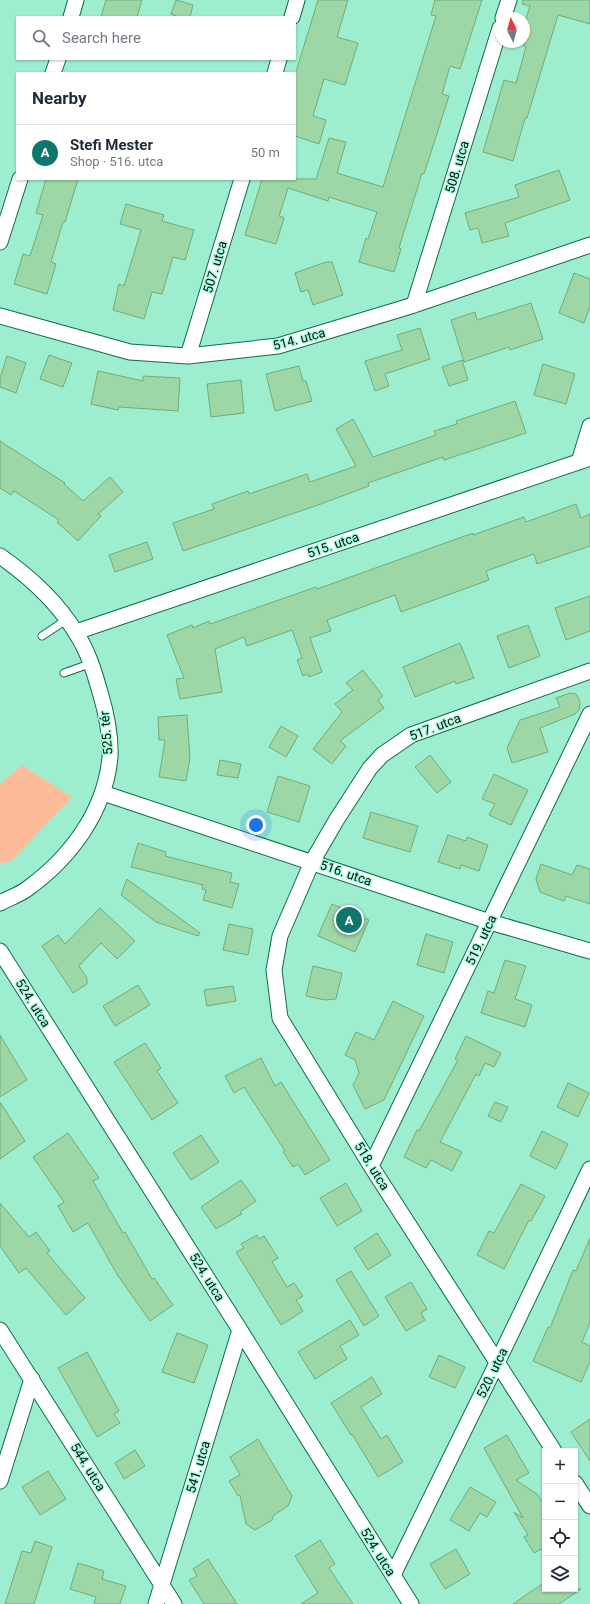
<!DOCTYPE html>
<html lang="en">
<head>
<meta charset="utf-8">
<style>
	:root { --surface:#fff; --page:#f2f2f3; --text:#1f2937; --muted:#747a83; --line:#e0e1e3; --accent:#0f766e }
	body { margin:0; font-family:Roboto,sans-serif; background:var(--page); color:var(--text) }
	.controls { position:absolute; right:12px; bottom:12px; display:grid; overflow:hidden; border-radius:0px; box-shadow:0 1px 3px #0004 }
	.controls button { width:36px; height:36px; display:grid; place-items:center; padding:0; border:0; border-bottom:1px solid var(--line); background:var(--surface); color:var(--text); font:20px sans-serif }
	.compass { position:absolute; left:494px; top:12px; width:36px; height:36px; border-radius:50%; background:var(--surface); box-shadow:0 1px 3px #0004; rotate:354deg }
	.you { position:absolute; left:256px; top:825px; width:14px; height:14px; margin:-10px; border:3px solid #fff; border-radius:50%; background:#1a73e8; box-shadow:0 0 0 6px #1a73e833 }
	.badge { display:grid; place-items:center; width:26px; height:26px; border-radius:50%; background:var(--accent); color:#fff; font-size:13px; font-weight:700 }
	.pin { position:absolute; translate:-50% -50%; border:2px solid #fff; box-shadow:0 1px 4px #0006 }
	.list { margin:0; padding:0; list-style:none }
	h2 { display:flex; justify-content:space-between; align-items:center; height:52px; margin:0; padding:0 16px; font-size:17px }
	h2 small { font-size:13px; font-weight:400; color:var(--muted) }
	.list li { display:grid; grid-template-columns:26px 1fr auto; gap:12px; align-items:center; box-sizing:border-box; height:56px; padding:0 16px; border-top:1px solid var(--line) }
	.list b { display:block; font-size:15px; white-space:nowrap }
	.list p { margin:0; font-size:13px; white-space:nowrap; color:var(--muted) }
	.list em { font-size:13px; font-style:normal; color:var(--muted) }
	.icon { flex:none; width:22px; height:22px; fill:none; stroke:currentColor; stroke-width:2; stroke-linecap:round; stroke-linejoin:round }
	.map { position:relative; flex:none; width:590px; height:1604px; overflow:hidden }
	.search { position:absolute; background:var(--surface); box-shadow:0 1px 3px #0004; left:16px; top:16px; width:280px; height:44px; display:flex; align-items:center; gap:10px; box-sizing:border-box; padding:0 14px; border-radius:0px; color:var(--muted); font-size:15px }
	.panel { position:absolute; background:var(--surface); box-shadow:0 1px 3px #0004; left:16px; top:72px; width:280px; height:108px; border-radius:0px }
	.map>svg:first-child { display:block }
	.green { fill:#fdbb99 }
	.building { fill:#9dd7a6; stroke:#72ab7b }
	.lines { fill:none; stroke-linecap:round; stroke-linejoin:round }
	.lane-casing { stroke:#0c6c52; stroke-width:9 }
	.street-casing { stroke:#0c6c52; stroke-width:17 }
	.lane { stroke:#fff; stroke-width:7 }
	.street { stroke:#fff; stroke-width:15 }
	.labels { text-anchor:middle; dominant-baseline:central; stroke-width:3; stroke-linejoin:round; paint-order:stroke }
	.street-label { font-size:13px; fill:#00140c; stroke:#a9fbdc }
</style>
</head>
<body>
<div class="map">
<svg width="590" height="1604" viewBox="0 0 590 1604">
	<rect width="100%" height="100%" fill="#9ceecf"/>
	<path class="green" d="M22,765L72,797L11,861L0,864V784Z"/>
	<path class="building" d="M106,0H142L137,17H101Z
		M176,0L193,5L190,17H179L171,14Z
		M318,0H348L337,37L358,43L345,85L324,79L313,116L326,120L319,144L295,136V75Z
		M435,0H482L460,69L450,66L442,94L449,96L424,174L422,173L399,248L401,249L394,272L359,262L366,238L368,239L377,212L329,197L328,201L288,188L279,216L284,218L276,244L245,235L262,179H316L329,138L346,142L337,173L383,187L436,16L431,15Z
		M523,0H590V24L558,15L527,118H525L513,161L483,152L504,80L516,83L526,47L524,46V25L530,6L522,4Z
		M559,170L570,200L505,223L509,236L482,243L478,228L470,230L465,213L519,197L515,185Z
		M46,179H78L65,222H63L51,262L56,264L47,294L14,284L23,254L30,256L43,215L36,213Z
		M126,204L164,215L162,221L194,230L185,260L173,257L162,294L152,292L144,319L113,310L119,284L124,286L141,230L120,224Z
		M326,262H332L343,295L313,305L308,290L301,292L295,273Z
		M574,273L590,279V307L584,323L559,313Z
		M531,303L543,339L510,350L509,347L464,362L451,320L475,312L477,320Z
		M420,328L430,359L385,374L389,386L375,391L365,361L402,350L397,335Z
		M49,355L72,363L63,387L40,379Z
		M7,356L26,363L16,393L0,387V378Z
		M462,360L468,380L449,386L442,367Z
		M543,364L575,374L566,404L534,395Z
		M299,366L303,381H306L312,401L275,411L266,374Z
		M98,371L143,381V376L180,378L178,411L119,407L118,410L91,404Z
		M241,380L244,413L211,417L207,384Z
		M515,401L526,433L444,460L443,457L368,483L369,486L318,505L183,551L173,523L214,509L212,504L248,491L249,494L307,474L310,482L356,466L336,429L353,419L373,457L436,435L434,431L457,424L456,421Z
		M0,441L65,483L64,484L83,501L110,477L123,492L98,514L101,516L78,541L57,522L59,520L14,491L11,495L0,488Z
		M576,504L581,518L590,514V546L537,564L534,554L486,571L489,580L401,612L395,595L327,620L331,631L310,638L322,672L309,677L308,674L303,676L297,660L302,658L292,630L247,646L244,637L215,649L222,692L180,699L176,679L184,678L167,635L192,625L193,628L209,621L210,624L316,587L317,589L473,533V535L524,517L526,522Z
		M147,542L153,559L115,572L109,555Z
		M590,596V631L566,640L555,608Z
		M528,625L540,656L509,668L497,636Z
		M460,643L474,678L456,684L455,681L415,697L403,667Z
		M363,670L383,696L378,700L384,708L340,741L346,746L332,764L313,749L342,712L335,704L353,690L346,683Z
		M570,693L576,694L579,699L580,704L579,710L575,714L540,728L548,752L512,763L507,748L520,720L560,707L556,698Z
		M187,715L190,758L186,781L159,777L165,740H159L158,717Z
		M281,726L298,736L286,757L269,747Z
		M430,755L451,782L437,793L415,767Z
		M220,760L241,764L238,778L217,775Z
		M494,774L528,790L511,825L489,815L495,804L482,799Z
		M278,776L310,786L299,822L267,812Z
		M371,812L418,826L410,852L363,838Z
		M448,835L466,841L467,837L488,845L479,871L461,865L460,869L438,862Z
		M138,843L166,852L165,856L232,873L230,882L239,884L232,908L203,900L206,890L202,889L203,885L131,867Z
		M541,864L572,875L577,865L590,869V904L566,896L564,901L540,892L536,879Z
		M127,879L200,933L198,936L156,922L121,895Z
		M332,904L369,920L355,952L318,936Z
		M100,908L135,941L117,959L101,943L79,966L87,978V984L73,993L42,946L58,935L65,944Z
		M229,924L253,929L248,955L223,950Z
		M426,934L453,942L444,973L417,965Z
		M505,960L526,966L515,999L532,1005L525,1027L481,1013L488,991L494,993Z
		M313,966L342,973L336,999L325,1000L306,996Z
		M138,985L150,1005L115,1026L103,1006Z
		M233,986L236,1001L207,1006L204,990Z
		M393,1001L424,1016L384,1100L365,1109L353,1085L359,1073L355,1060L345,1055L356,1032L374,1040Z
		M0,1035L27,1080L0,1097Z
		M466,1036L501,1053L494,1067L485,1063L479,1076L476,1074L440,1142L462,1152L452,1171L431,1160L426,1168L404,1157L417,1130L419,1131L458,1060L455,1059Z
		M145,1043L161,1068L157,1071L178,1103L152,1120L114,1062Z
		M261,1058L275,1086L281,1082L330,1160L305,1175L298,1164L293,1167L283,1152L285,1151L244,1087L234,1093L225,1076Z
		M568,1083L589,1093L578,1117L557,1107Z
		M0,1102L25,1141L0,1159Z
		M495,1102L508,1107L501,1122L488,1116Z
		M542,1131L568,1144L556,1169L530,1156Z
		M68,1133L99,1178L93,1181L123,1233L125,1232L152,1279L154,1278L173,1305L150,1321L118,1276L88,1223L73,1232L58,1206L64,1202L33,1157Z
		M201,1135L219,1162L191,1180L173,1153Z
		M241,1180L256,1201L240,1212L242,1214L216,1229L201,1207Z
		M346,1183L362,1211L337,1226L320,1198Z
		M521,1184L545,1196L531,1221L529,1220L504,1269L477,1255L489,1231L494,1233Z
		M0,1203L29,1237L36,1232L50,1251L47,1253L85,1298L66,1315L26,1268L19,1273L0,1246Z
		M377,1233L391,1255L368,1270L354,1248Z
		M257,1235L259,1239L264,1236L278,1258L272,1262L287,1287L294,1283L303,1296L296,1300L303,1311L281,1325L236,1252L244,1248L241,1244Z
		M590,1238V1322L582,1342L590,1346V1362L581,1382L533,1361L548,1327L550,1328L573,1270L576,1271Z
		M351,1271L379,1316L364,1326L336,1280Z
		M411,1282L427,1309L421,1313L425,1320L406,1331L385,1297Z
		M350,1320L359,1335L340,1346L347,1359L315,1379L298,1352Z
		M177,1333L208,1345L194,1383L162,1372Z
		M87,1352L119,1411L114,1414L120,1423L97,1437L58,1368Z
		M439,1355L465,1367L455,1388L429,1377Z
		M372,1377L382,1394L361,1407L381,1439L387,1435L403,1462L378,1477L352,1434L351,1435L331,1403Z
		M590,1419V1461L571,1432Z
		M507,1435L529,1473L516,1480L537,1494L545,1506V1556L541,1549L534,1553L524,1537L528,1535L514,1512L523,1518L484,1448Z
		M258,1439L292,1496L288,1506L274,1515L272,1520L255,1530L246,1524L240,1495L238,1496L229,1481L240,1475L230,1457Z
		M135,1450L145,1466L124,1479L115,1463Z
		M48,1471L66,1499L40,1515L22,1487Z
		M470,1487L496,1502L487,1517L480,1513L469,1531L450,1520Z
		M320,1540L335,1564L329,1568L353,1604H301L318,1593L295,1556Z
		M35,1541L52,1547L34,1604H5L22,1551L31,1553Z
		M456,1549L470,1574L445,1589L430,1564Z
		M208,1559L237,1604H204L189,1580L197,1576L193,1569Z
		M78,1563L104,1571L102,1579L126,1586L120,1604H94L96,1597L70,1589Z
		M545,1582V1589H581L559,1604H513Z"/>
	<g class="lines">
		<g class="lane-casing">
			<path id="lane" d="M42,636L66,620
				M64,673L92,663"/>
		</g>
		<g class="street-casing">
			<path id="street" d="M71,17L76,0
				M292,17L297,0
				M503,18L509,0
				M53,73L58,59
				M275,73L279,59
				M0,242L20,179
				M414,305L500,28
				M0,316L130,352L188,356L278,346L414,305L590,245
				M188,356L242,179
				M579,462L590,426
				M0,556C30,577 57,601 76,633C88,651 94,671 100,692C106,712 111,736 110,757C105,812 70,858 27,889C19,895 9,898 0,903
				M76,632L590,458
				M103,793L490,922L590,951
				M0,951L240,1330L411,1604
				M371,1166L590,714
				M0,1330L174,1604
				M554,1451L371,1166L280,1018L274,970L280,936L312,862L337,819L370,768L382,755L411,735L590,671
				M0,1481L32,1379
				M575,1483L590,1506
				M393,1575L497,1363L590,1169
				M156,1604L240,1330"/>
		</g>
		<use href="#lane" class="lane"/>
		<use href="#street" class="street"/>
	</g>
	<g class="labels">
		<g class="street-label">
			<text transform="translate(457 167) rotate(-73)">508. utca</text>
			<text transform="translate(215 267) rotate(-73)">507. utca</text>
			<text transform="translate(299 339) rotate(-15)">514. utca</text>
			<text transform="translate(333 545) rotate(-19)">515. utca</text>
			<text transform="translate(435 727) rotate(-21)">517. utca</text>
			<text transform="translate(106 733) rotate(-95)">525. tér</text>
			<text transform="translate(346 873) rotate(19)">516. utca</text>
			<text transform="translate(481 940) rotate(-64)">519. utca</text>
			<text transform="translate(33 1003) rotate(58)">524. utca</text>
			<text transform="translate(372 1166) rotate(58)">518. utca</text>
			<text transform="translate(207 1277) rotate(58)">524. utca</text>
			<text transform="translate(492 1373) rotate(-64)">520. utca</text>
			<text transform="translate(88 1467) rotate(58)">544. utca</text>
			<text transform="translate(198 1467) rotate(-73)">541. utca</text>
			<text transform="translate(378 1552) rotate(58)">524. utca</text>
		</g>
	</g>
</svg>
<div class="controls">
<button>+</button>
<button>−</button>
<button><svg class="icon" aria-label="locate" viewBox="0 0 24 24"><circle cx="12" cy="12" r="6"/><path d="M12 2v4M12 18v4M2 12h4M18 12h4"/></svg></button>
<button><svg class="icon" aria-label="layers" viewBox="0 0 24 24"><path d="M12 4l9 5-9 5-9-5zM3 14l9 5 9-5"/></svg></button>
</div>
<svg class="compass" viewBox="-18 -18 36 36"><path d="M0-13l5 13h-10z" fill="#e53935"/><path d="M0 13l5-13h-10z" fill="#747a83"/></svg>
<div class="you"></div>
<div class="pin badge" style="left:349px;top:920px">A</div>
<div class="search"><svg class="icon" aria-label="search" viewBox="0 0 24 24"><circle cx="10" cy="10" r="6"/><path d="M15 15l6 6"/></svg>Search here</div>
<section class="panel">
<h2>Nearby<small></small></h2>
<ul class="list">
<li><span class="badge">A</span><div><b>Stefi Mester</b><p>Shop · 516. utca</p></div><em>50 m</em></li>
</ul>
</section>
</div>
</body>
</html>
